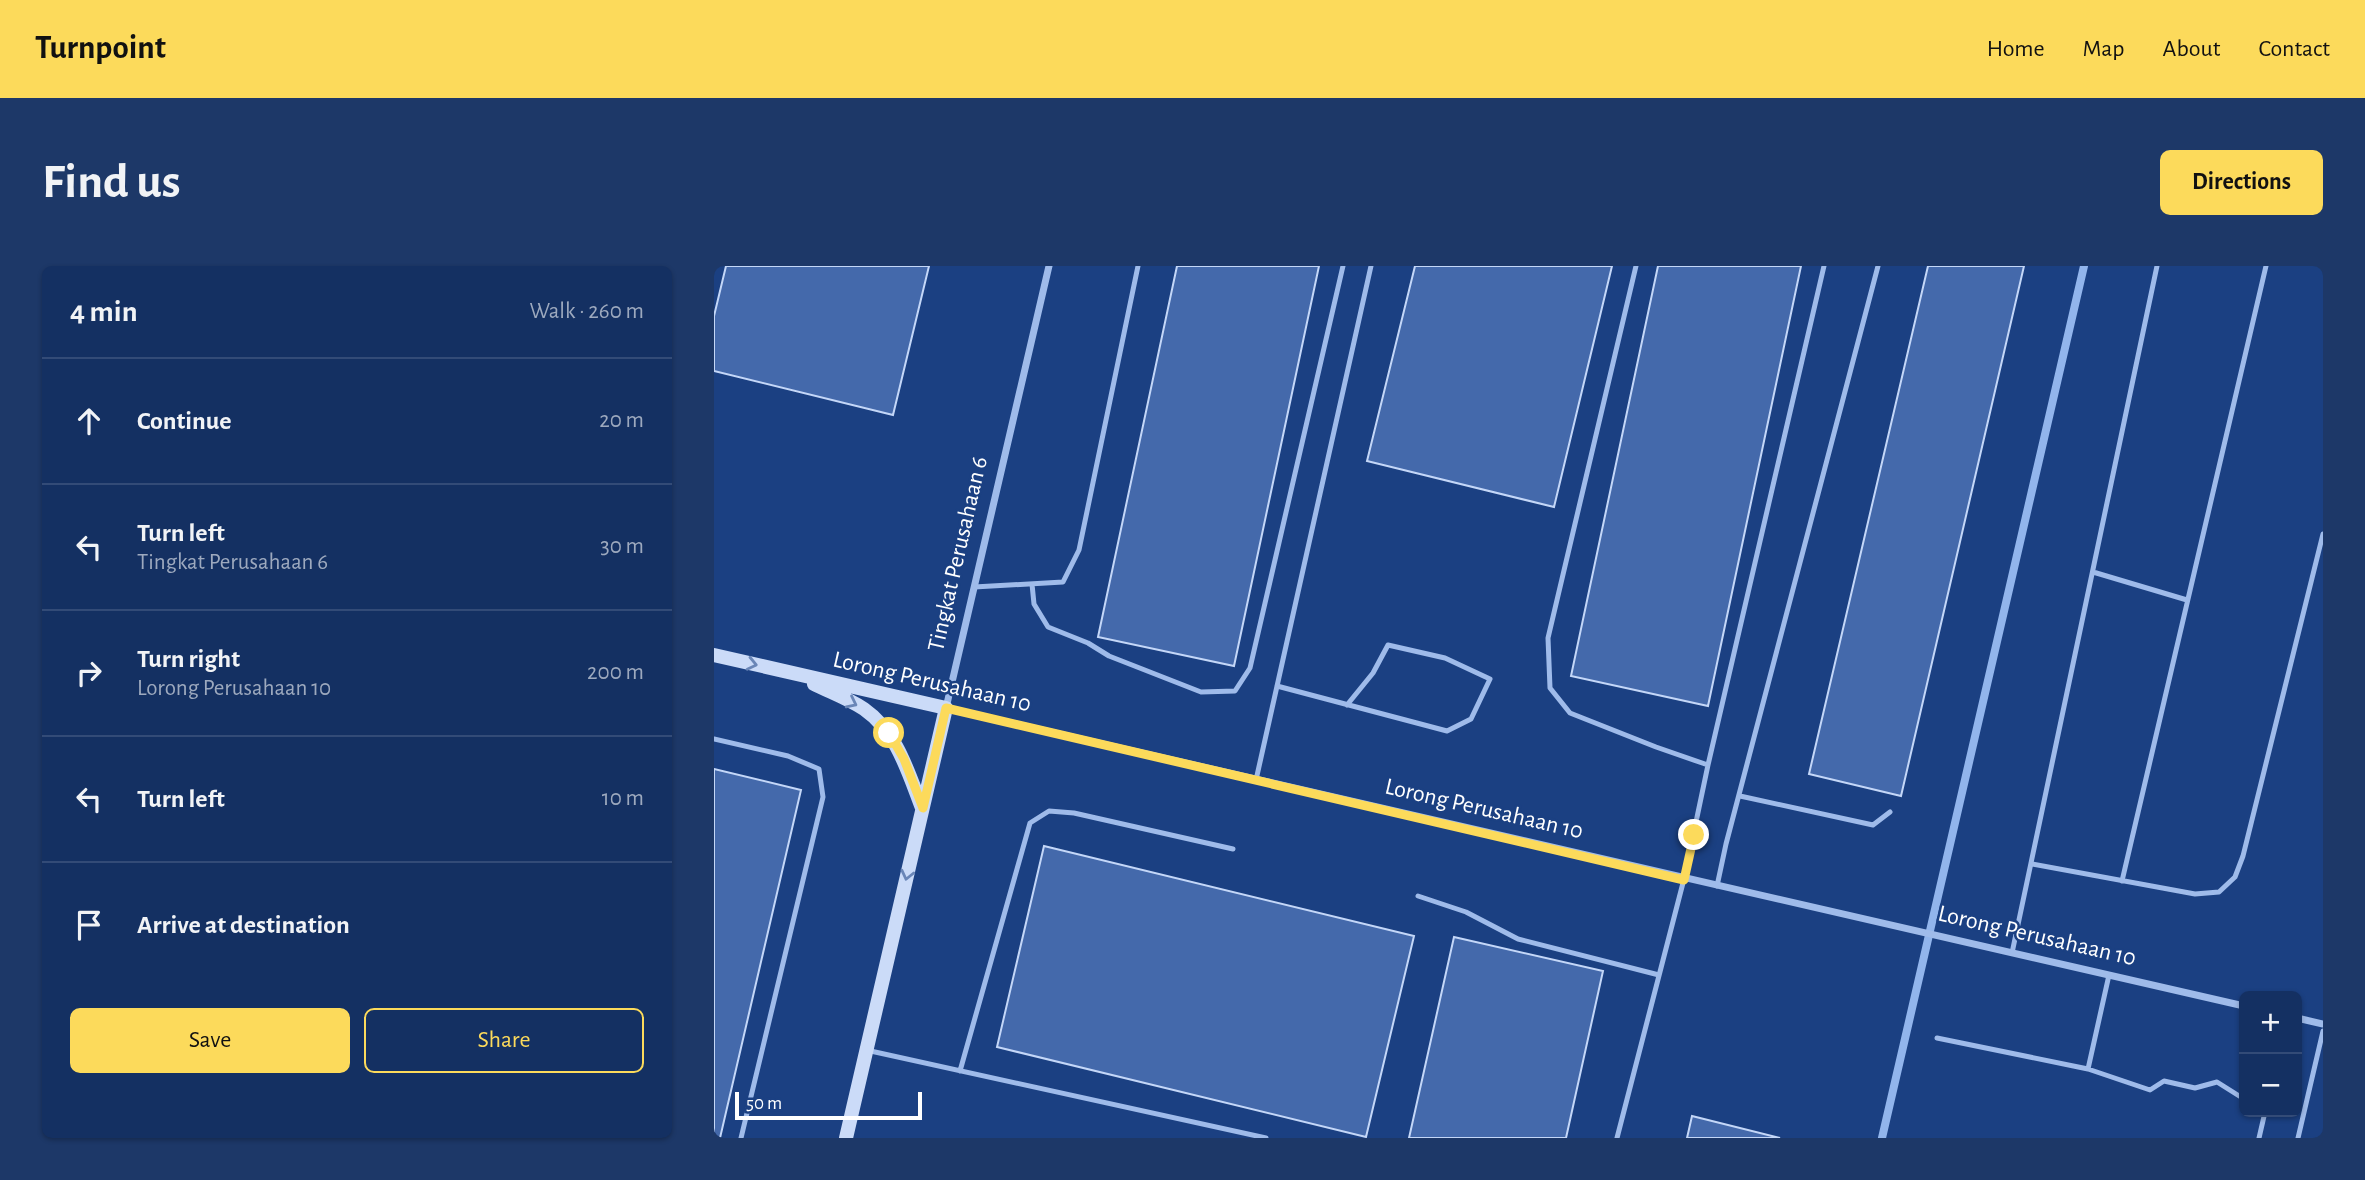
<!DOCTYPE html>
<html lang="en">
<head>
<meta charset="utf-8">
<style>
	:root { --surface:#143062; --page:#1d3868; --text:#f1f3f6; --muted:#9da9be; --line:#334b77; --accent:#fcda5b }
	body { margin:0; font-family:"Alegreya Sans",sans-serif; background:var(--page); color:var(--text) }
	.controls { position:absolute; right:21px; bottom:21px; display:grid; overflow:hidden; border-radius:10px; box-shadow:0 2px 5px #0004 }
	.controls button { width:63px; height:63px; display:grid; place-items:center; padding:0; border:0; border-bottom:2px solid var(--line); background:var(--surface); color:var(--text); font:35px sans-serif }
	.scale { position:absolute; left:21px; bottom:18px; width:187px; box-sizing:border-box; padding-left:7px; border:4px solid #fff; border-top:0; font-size:19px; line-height:24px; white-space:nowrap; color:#fff; -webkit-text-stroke:5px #1b4082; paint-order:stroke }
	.stop { position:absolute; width:21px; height:21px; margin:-16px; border:5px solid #fcda5b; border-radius:50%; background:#fff }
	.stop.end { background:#fcda5b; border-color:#fff; box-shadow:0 2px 7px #0008 }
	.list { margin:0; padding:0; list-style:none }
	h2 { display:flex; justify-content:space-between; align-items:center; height:91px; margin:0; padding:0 28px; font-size:30px }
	h2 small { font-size:23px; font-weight:400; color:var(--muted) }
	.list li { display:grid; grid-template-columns:46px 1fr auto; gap:21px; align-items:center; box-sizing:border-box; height:126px; padding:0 28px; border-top:2px solid var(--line) }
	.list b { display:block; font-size:26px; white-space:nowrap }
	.list p { margin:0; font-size:23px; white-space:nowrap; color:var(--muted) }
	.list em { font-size:23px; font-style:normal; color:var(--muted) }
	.actions { display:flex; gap:14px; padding:21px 28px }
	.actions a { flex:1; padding:16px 0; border:2px solid var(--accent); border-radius:10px; text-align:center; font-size:24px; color:var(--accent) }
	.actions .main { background:var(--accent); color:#111 }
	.icon { flex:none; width:38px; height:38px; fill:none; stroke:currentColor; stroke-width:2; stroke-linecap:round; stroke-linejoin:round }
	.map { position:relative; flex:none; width:1609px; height:872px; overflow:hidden; border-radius:10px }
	header { display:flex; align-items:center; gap:42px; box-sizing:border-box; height:98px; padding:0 35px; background:var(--accent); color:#111 }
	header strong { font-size:33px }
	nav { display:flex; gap:38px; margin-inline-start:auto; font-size:24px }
	.intro { display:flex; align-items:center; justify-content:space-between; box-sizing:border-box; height:168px; padding:0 42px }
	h1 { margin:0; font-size:49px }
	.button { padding:18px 32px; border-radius:10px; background:var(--accent); color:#111; font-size:24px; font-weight:700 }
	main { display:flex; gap:42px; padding:0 42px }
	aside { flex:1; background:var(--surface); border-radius:10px; box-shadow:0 2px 5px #0004 }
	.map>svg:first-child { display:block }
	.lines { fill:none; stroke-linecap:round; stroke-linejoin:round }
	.stream { stroke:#92b5ec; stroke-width:8 }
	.building { fill:#4469ab; stroke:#c4d7f8; stroke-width:2 }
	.lane { stroke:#9fbbea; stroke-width:5 }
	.street { stroke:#9fbbea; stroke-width:7 }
	.secondary { stroke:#cbdbf8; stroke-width:14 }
	.oneway { stroke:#6a86b7 }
	.route { stroke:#fcda5b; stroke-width:9 }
	.labels { text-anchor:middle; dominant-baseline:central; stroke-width:5; stroke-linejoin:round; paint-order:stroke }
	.street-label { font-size:24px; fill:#fff; stroke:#1b4082 }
</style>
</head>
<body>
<header>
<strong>Turnpoint</strong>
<nav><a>Home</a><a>Map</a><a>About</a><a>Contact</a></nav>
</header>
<div class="intro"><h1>Find us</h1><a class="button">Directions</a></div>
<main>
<aside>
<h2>4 min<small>Walk · 260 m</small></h2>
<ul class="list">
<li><svg class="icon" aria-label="ahead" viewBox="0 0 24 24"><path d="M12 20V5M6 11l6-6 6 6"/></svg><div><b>Continue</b></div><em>20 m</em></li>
<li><svg class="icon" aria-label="left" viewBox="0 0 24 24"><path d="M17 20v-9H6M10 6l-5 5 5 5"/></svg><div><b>Turn left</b><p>Tingkat Perusahaan 6</p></div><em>30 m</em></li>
<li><svg class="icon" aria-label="right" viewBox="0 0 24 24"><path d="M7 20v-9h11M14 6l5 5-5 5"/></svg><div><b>Turn right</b><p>Lorong Perusahaan 10</p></div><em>200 m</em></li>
<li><svg class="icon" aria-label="left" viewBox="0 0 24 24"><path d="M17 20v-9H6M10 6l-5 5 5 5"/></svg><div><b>Turn left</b></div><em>10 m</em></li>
<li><svg class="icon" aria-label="arrive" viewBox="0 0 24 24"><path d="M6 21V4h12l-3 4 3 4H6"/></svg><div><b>Arrive at destination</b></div></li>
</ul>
<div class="actions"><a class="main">Save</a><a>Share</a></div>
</aside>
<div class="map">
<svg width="1609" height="872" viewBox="0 0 1609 872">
	<rect width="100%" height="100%" fill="#1b4082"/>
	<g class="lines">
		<path class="stream" d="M1168,872L1370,0"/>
	</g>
	<path class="building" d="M12,0H215L179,149L0,105V50Z
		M463,0H605L520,400L384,371Z
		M701,0H898L840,241L653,195Z
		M944,0H1087L994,440L857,410Z
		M1214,0H1310L1187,530L1095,508Z
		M0,503L87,524L6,872H0Z
		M330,580L700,670L652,871L283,781Z
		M740,671L889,705L852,872H695Z
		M978,850L1066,872H973Z"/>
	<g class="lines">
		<path class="lane" d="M1379,306L1473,334
			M318,318L320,338L334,361L374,377L395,390L487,426L521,425L536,402L629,0
			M260,321L349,316L365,284L424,0
			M563,420L733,465L757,453L776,413L731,392L674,379L659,407L633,439
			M0,473L74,490L105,503L109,531L27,872
			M994,499L1110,0
			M542,514L657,0
			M1026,530L1159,559L1176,546
			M1318,598L1481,628L1505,626L1521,611L1529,590L1609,268
			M1408,615L1552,0
			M1003,620L1012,578L1164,0
			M704,630L752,646L804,673L945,709
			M1298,687L1443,0
			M1223,772L1374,803L1395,709
			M152,784L552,872
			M1374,803L1436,824L1450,815L1481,822L1503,816L1530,833
			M246,805L316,557L335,545L360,547L519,583
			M903,872L970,613L994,499L942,481L856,447L836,422L834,372L922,0
			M1545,872L1551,846
			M1584,872L1609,765"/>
		<path class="street" d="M335,0L232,442L1530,740
			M1583,752L1609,758"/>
		<path class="secondary" d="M0,389L232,442L132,872
			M100,418C116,426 135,433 150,443C183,466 194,506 208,542"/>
	</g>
	<defs><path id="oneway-chevron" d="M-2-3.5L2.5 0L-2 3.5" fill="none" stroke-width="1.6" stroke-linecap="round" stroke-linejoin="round" transform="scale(1.75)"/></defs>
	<g class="oneway">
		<use href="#oneway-chevron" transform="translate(38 398) rotate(13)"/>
		<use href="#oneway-chevron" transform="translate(138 437) rotate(26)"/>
		<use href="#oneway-chevron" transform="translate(193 609) rotate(103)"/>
	</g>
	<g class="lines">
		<path class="route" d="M175,467L190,493L209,542L232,442L970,614L980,569"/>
	</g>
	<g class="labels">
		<g class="street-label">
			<text transform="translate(244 288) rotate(-77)">Tingkat Perusahaan 6</text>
			<text transform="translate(218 416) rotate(13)">Lorong Perusahaan 10</text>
			<text transform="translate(770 543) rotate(13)">Lorong Perusahaan 10</text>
			<text transform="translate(1323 670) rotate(13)">Lorong Perusahaan 10</text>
		</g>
	</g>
</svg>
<div class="controls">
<button>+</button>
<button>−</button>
</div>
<div class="scale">50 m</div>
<div class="stop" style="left:175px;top:467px"></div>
<div class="stop end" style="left:980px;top:569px"></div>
</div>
</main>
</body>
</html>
